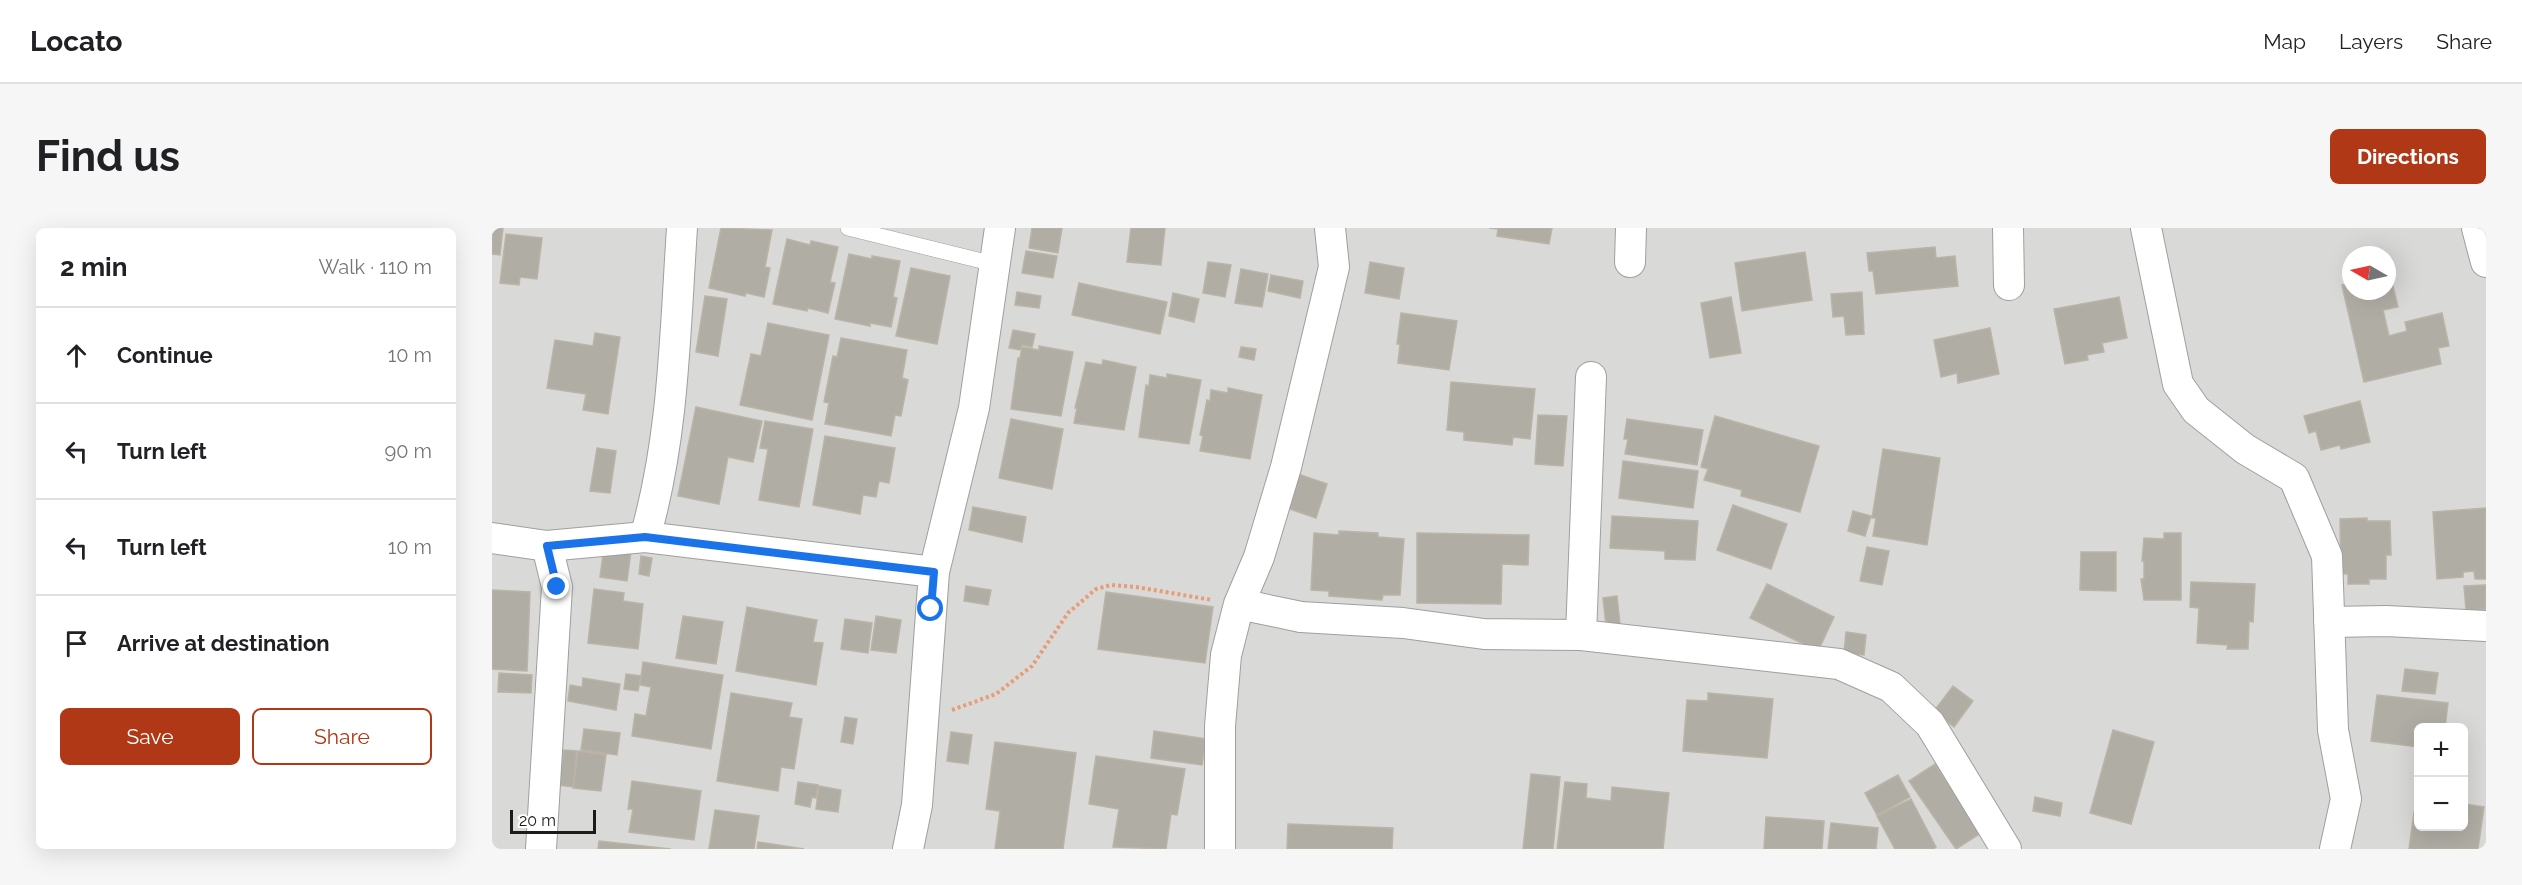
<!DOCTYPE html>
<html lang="en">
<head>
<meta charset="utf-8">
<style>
	:root { --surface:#fff; --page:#f6f6f6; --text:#202124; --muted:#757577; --line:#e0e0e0; --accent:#b03816 }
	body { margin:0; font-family:Raleway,sans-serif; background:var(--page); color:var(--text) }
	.controls { position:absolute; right:18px; bottom:18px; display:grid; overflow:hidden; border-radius:9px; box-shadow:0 6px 24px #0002 }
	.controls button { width:54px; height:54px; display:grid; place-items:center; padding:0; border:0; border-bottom:2px solid var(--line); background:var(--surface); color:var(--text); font:30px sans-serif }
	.compass { position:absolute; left:1850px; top:18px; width:54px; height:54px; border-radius:50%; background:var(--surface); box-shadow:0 6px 24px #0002; rotate:279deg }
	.scale { position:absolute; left:18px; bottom:15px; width:86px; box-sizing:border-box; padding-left:6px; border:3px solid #1b1b1b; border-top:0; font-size:16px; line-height:21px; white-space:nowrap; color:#1b1b1b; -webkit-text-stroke:4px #fff; paint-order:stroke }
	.stop { position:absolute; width:18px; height:18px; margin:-14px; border:4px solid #1a73e8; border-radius:50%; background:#fff }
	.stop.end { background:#1a73e8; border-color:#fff; box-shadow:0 2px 6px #0008 }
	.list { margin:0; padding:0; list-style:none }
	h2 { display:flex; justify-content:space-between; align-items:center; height:78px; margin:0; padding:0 24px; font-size:26px }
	h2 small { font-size:20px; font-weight:400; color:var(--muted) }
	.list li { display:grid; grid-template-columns:39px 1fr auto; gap:18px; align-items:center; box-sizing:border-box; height:96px; padding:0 24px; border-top:2px solid var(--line) }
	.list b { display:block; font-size:22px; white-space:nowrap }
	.list em { font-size:20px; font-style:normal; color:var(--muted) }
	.actions { display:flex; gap:12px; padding:18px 24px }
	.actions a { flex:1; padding:14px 0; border:2px solid var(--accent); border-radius:9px; text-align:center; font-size:21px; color:var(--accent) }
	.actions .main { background:var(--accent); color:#fff }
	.icon { flex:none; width:33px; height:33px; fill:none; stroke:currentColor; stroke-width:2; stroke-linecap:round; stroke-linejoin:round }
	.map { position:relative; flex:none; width:1994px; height:621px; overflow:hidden; border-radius:9px }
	header { display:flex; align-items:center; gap:36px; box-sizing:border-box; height:84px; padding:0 30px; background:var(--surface); border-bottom:2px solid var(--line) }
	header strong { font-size:28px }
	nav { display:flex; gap:33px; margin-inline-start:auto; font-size:21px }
	.intro { display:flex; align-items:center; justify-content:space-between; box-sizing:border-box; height:144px; padding:0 36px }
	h1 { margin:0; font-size:42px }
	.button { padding:15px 27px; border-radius:9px; background:var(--accent); color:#fff; font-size:21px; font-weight:700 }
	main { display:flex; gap:36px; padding:0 36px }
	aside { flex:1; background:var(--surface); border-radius:9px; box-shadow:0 6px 24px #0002 }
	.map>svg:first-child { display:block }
	.residential { fill:#d9d9d8; fill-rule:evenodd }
	.building { fill:#b0ada5; stroke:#bbb4a6; stroke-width:1.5 }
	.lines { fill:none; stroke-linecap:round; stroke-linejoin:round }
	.service-casing { stroke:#9f9f9f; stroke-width:16 }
	.minor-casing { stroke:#9f9f9f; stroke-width:32 }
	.path { stroke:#e99b76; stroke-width:4; stroke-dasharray:3 3; stroke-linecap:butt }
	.service { stroke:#fff; stroke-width:15 }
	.minor { stroke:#fff; stroke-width:30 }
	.route { stroke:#1a73e8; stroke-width:8 }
</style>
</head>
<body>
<header>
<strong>Locato</strong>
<nav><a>Map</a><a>Layers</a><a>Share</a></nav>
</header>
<div class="intro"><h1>Find us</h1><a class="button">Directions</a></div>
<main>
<aside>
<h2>2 min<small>Walk · 110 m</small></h2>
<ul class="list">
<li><svg class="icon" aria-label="ahead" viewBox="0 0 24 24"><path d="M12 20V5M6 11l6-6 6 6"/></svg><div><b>Continue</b></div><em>10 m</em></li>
<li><svg class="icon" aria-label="left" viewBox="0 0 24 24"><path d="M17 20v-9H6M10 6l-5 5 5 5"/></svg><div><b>Turn left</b></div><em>90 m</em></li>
<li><svg class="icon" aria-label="left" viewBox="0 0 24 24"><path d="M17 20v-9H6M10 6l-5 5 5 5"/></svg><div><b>Turn left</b></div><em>10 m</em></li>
<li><svg class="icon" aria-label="arrive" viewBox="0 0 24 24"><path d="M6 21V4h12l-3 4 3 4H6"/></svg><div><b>Arrive at destination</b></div></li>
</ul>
<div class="actions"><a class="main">Save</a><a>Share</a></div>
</aside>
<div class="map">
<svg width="1994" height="621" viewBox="0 0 1994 621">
	<rect width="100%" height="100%" fill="#ecebe2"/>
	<path class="residential" d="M0,0H1994V621H0ZM1859,27H1895V63H1859ZM1926,500H1972V598H1926Z"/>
	<path class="building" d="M0,0H11L8,27L0,26Z
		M229,0L280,2L273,39L278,40L272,69L254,65L253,68L217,60Z
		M540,0H570L566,25L537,20Z
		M639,0H673L669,37L635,34Z
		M997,0H1060L1057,16L1005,8L1006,1Z
		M14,6L50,10L45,51L28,49L27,57L8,55Z
		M295,11L318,17L319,13L346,19L338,54L343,55L336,85L316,80L315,83L281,76Z
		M1443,19L1444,30L1463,28L1466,58L1384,66L1381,43H1377L1375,25Z
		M534,23L565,28L561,50L530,45Z
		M1313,24L1320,72L1250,83L1243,35Z
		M357,26L380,31V28L408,33L401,69L405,70L399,99L378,95V98L343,91Z
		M716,34L739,37L733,69L711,65Z
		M878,34L912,40L907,71L873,65Z
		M419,40L458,48L445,116L404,108Z
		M749,41L776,46L770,79L743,75Z
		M1898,46L1906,79L1891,82L1897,108L1915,103L1913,94L1950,85L1957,118L1946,120L1949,136L1872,154L1850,57L1859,55V63H1895V47Z
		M779,47L811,53L808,70L776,63Z
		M587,55L675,74L668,106L580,87Z
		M525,64L549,68L547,80L523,77Z
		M1370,64L1372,106L1354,107L1352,88L1341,89L1339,66Z
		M681,65L707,71L702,94L677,88Z
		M213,68L235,71L226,128L204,124Z
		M1239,69L1249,125L1218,130L1209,75Z
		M1627,69L1635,110L1610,115L1612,124L1595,127L1596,132L1573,136L1562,81Z
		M909,85L965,93L957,142L906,135L908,116H905Z
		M276,95L337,107L320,192L248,177L259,126L269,128Z
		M1498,100L1507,146L1466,155L1465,145L1449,149L1442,112Z
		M521,102L543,106L540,119L530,117L529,122L517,120Z
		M103,105L128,109L116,186L91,182L94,166L55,160L63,112L101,118Z
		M349,110L415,122L410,150L416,152L409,188L403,187L399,208L333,196L337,175L332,174L341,128L345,129Z
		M547,118L581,124L569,188L519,181L526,130H528L530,119L547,122Z
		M749,119L764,121L762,132L747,129Z
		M611,132L644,139L632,202L582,195L585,180H583L594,134L610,137Z
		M675,146L709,152L697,216L647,209L654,157L657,158L658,147L675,150Z
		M959,154L1043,161L1038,211L1021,209L1020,217L972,212V204L955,202Z
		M736,160L770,167L758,231L708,223L711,208L708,207L715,172L718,173L719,162L736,165Z
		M1868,173L1878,214L1849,221L1848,217L1829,222L1824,203L1817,205L1812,188Z
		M204,179L270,193L261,234L236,229L227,276L186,268Z
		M1046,187L1075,188L1071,238L1043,236Z
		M1223,188L1327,218L1308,284L1249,268L1250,262L1212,252L1216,241L1209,239Z
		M519,191L571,201L560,261L507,250Z
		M1135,191L1211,202L1205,237L1133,226L1136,211H1132Z
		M273,193L321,201L307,279L267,272L276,221L268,220Z
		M333,208L403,220L397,255L387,253L384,269L371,267L368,286L321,277Z
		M105,220L124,223L118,265L98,263Z
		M1391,221L1448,230L1435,317L1381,308L1384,290H1380Z
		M1131,233L1206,243L1201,280L1127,270Z
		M806,246L835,256L824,290L795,280Z
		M1241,277L1295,296L1279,341L1225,322Z
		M481,279L534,289L530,314L477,302Z
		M1994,280V351H1983L1982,343L1971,344V349L1945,351L1941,284Z
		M1361,283L1379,288L1373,308L1356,303Z
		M1120,288L1206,293L1203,332L1173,331V323L1118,320Z
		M1875,290V293H1898L1899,327H1894V351H1877V356H1856V346H1849L1848,291Z
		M847,303L886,305V309L912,311L908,367H891L890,372L837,368V363L819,362L822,305L847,307Z
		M925,305L1037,307L1036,337L1010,336L1009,376L925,375Z
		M1672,305H1689V372H1652L1649,351H1652V333H1650L1652,310L1672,311Z
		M112,319L139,323L135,353L108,349Z
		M1375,319L1397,323L1390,357L1368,353Z
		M1589,324H1624V363L1588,362Z
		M149,328L160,330L157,348L147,346Z
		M1699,354L1763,356L1761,394L1757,393L1756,421H1735L1736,417L1705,415L1707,380L1698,379Z
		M1275,356L1342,389L1326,423L1258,390Z
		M1994,357V381L1974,382L1972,358Z
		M474,358L499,362L496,377L472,373Z
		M102,361L132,365L131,373L151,376L146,421L96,415Z
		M0,362L38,364L35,443L0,441Z
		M614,364L721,379L713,435L606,421Z
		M1125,368L1128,396L1114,398L1111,370Z
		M255,379L325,392L321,414L331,415L324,457L244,443Z
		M191,388L231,394L224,436L184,430Z
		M384,388L409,392L404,425L379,422Z
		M353,391L380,395L376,425L349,421Z
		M1354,404L1374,407L1372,427L1352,425Z
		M151,434L231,447L219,521L140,508L143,486L154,488L159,459L148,457Z
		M1913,441L1946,445L1943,466L1910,463Z
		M7,445L40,447L39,465L6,464Z
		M134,446L149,448L146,463L132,461Z
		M91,450L128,456L124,482L76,473L78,457L90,459Z
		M1461,458L1481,473L1462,499L1442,483Z
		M239,465L300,475L297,489L310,491L302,541L289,539L286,563L225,553Z
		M1216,465L1281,471L1275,530L1191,523L1195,472L1216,473Z
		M1885,467L1956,475L1953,500H1926V519L1879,513Z
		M353,489L365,491L361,516L349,514Z
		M92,501L128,505L125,527L89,522Z
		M1621,502L1662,514L1639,596L1598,585Z
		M662,503L714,511L710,537L659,530Z
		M459,504L480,507L476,536L455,533Z
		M503,514L584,525L571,621H503L508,583L494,581Z
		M72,522L85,523L81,559L67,557Z
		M86,523L114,527L109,563L81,560Z
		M604,528L693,541L685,587L679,586L674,621L621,619L627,581L597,576Z
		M1443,536L1489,605L1464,621L1417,553Z
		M1039,546L1068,549L1061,621H1031Z
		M1406,547L1418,569L1385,587L1373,565Z
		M140,553L209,563L202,612L137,604L141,581H136Z
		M306,554L326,557L324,570L320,569L318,579L303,576Z
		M1073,554L1095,556L1094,570L1119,573L1120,559L1177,565L1171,621H1065Z
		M327,558L349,562L346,584L324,581Z
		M1543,569L1570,575L1568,588L1541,583Z
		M1419,571L1444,619L1441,621H1403L1385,588Z
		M1972,576L1992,579L1986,621H1917L1922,584L1926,585V598H1972Z
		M223,582L267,588L262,621H217Z
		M1274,589L1332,593L1330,621H1272Z
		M1339,595L1386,600L1384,621H1336Z
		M796,596L901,600L900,621H795Z
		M107,613L179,621H106Z
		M266,614L312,621H265Z"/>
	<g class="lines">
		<g class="service-casing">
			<path id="service" d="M356,0L502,36"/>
		</g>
		<g class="minor-casing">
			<path id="minor" d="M1516,0L1517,57
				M1654,0L1686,156L1704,182L1753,221L1802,250L1835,328L1841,502L1854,571L1843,621
				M1985,0L1994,34
				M1138,34L1139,0
				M153,309C182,209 183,103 190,0
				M0,310L55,318L153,309L442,344
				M747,376L809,389L911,395L992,406L1089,407L1347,436L1399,459L1438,496L1514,621
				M1837,394L1894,393L1994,398
				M1089,407L1099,149
				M49,621L65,359L55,318
				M416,621L425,577L442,344L482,180L508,0
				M728,621V498L734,427L747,376L767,329L794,239L842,39L838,0"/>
		</g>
		<path class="path" d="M460,482L504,466L540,438L576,385L604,361L619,357L644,359L720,372"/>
		<use href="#service" class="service"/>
		<use href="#minor" class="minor"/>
	</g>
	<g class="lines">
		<path class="route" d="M65,359L55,318L153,309L442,344L439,381"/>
	</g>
</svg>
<div class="controls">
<button>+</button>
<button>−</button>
</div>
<svg class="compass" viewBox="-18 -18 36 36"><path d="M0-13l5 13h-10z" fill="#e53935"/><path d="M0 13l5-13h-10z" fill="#757577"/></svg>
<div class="scale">20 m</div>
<div class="stop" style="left:439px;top:381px"></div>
<div class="stop end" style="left:65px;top:359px"></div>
</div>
</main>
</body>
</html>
